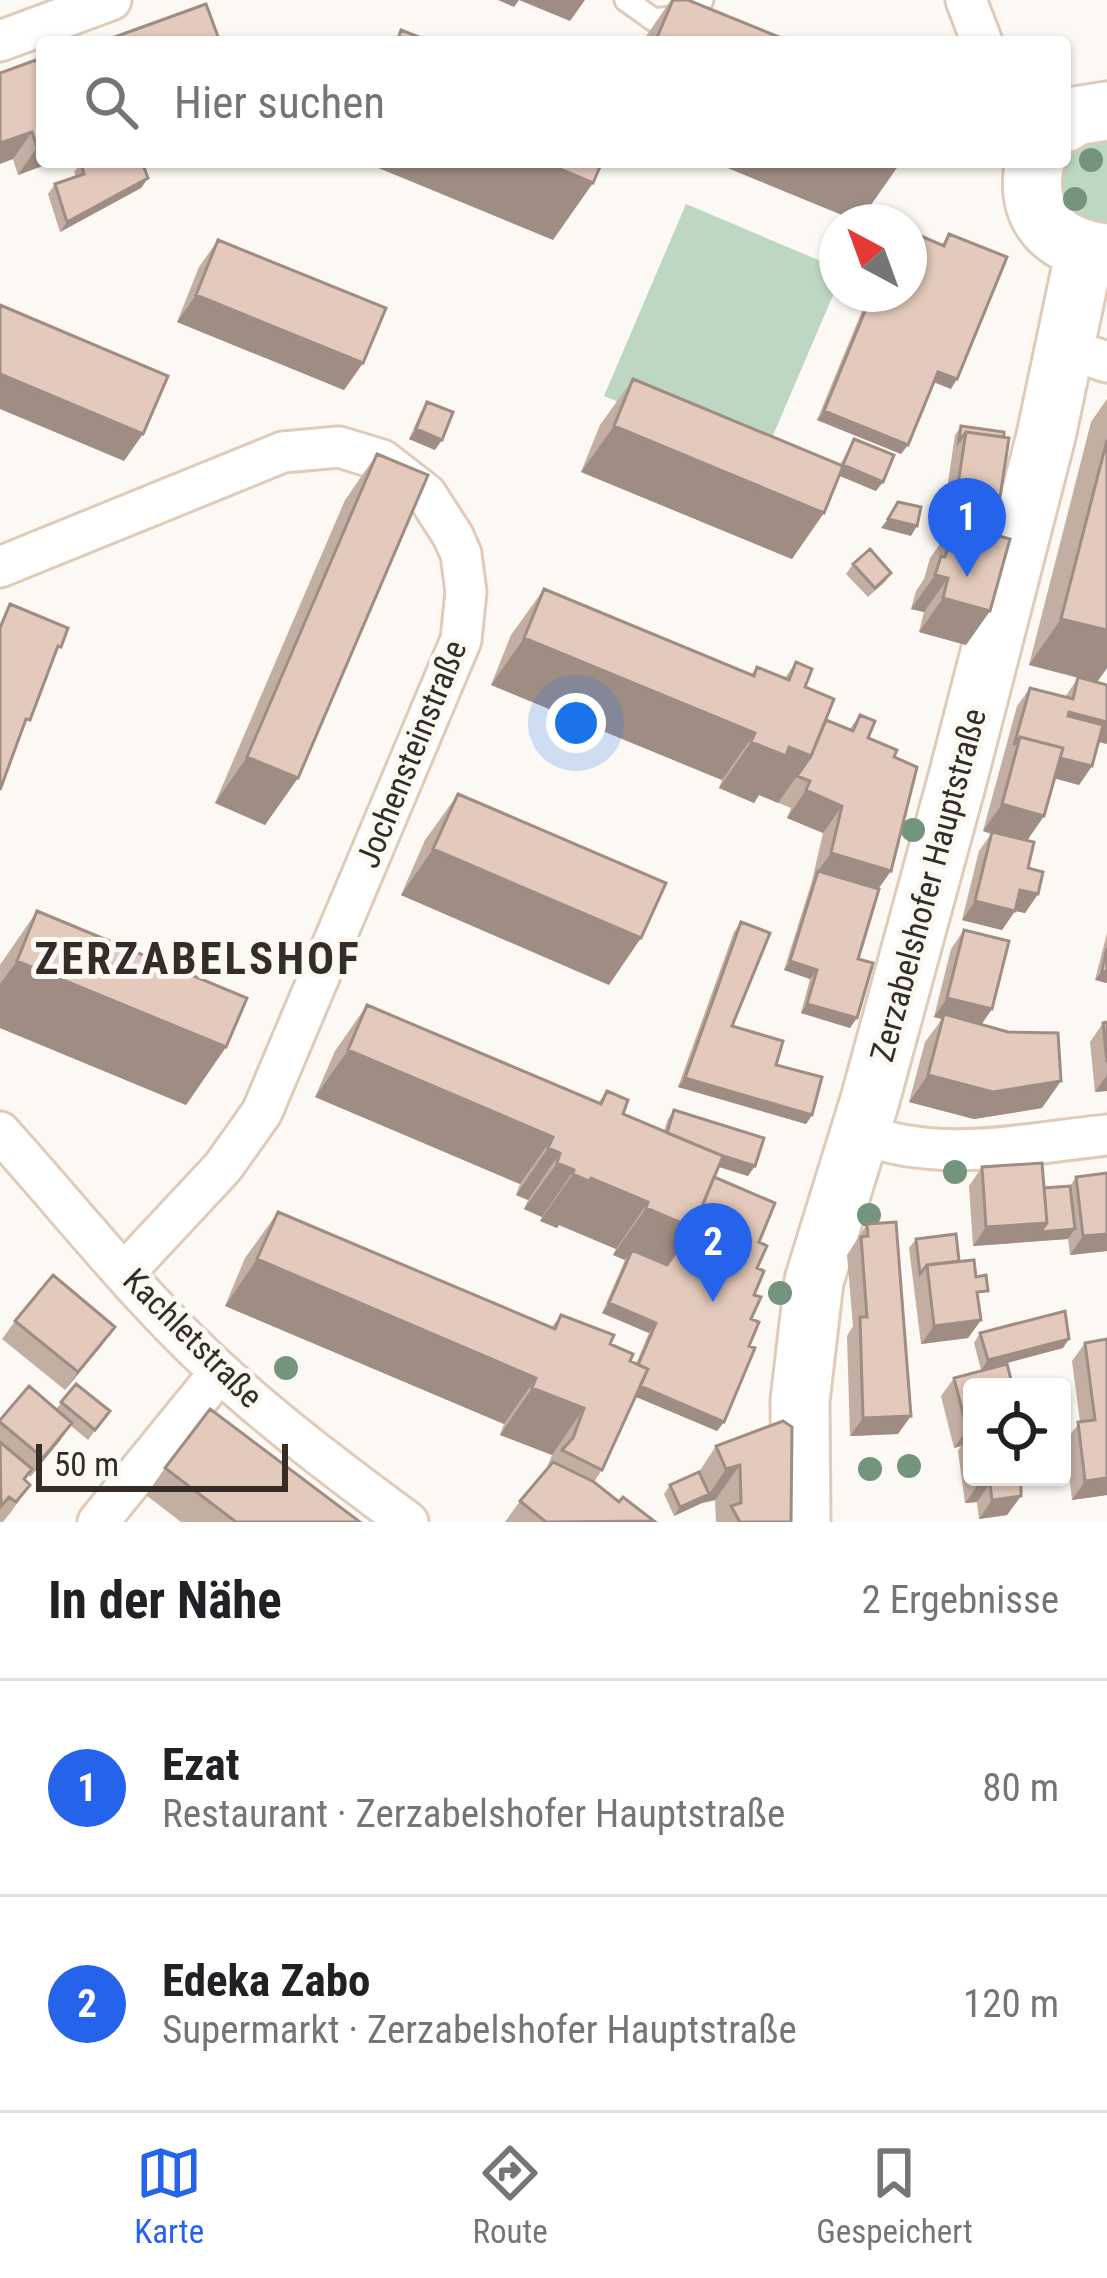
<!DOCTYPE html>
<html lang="de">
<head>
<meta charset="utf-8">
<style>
	:root { --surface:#fff; --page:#f6f6f6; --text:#202124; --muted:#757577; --line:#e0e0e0; --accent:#2563eb }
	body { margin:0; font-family:"Roboto Condensed",sans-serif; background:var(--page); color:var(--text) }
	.controls { position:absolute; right:36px; bottom:36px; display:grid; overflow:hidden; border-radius:12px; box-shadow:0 3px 9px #0004 }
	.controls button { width:108px; height:108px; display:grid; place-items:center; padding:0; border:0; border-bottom:3px solid var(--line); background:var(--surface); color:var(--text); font:60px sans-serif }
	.compass { position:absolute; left:819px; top:204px; width:108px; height:108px; border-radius:50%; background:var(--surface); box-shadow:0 3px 9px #0004; rotate:319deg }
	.scale { position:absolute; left:36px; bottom:30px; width:252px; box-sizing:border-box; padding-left:12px; border:6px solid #342c25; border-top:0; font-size:33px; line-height:42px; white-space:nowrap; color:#342c25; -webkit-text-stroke:9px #fcf8f4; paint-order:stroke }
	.you { position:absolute; left:576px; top:723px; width:42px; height:42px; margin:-30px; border:9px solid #fff; border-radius:50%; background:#1a73e8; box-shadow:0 0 0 18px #1a73e833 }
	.badge { display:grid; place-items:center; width:78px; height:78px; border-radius:50%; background:var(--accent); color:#fff; font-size:39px; font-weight:700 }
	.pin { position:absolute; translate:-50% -99px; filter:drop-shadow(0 3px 6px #0008) }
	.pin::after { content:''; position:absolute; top:63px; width:42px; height:36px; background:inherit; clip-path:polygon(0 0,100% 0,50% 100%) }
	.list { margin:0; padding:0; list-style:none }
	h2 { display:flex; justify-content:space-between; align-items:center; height:156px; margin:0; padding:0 48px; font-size:51px }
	h2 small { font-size:39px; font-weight:400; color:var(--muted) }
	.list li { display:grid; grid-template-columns:78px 1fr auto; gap:36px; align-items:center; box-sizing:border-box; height:216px; padding:0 48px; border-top:3px solid var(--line) }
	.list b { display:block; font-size:45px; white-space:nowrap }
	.list p { margin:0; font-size:39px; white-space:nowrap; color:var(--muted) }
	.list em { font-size:39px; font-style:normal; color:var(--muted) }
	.icon { flex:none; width:66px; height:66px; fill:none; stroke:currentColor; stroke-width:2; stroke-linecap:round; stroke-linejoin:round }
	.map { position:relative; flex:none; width:1107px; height:1522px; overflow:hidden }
	.search { position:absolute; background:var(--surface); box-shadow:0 3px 9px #0004; left:36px; right:36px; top:36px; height:132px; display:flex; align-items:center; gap:30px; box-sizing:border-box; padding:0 42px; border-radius:12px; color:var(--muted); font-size:45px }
	.sheet { height:588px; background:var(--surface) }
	nav { display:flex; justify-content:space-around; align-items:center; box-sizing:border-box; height:168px; border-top:3px solid var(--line); background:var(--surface); font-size:33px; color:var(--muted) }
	nav a { display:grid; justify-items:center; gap:6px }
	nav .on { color:var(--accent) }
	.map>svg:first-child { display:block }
	.green { fill:#bdd7c2 }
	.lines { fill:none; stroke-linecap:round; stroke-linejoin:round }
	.lane-casing { stroke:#e0cbb9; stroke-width:27 }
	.street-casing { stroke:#e0cbb9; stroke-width:45 }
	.secondary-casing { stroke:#e0cbb9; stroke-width:63 }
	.lane { stroke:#fff; stroke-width:21 }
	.street { stroke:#fff; stroke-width:39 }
	.secondary { stroke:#fff; stroke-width:57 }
	.tree { fill:#74947e }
	.wall { fill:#c3aea2 }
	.shaded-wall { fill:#9f8d84 }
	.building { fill:#e3cabc; stroke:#9f8d84; stroke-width:3 }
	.labels { text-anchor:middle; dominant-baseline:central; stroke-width:10; stroke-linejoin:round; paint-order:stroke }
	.street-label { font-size:33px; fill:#342c25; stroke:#fcf8f4 }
	.district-label { font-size:45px; font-weight:bold; letter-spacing:3px; fill:#342c25; stroke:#fcf8f4 }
</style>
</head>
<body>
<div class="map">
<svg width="1107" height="1522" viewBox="0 0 1107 1522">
	<rect width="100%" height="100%" fill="#fcf8f4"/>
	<path class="green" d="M1107,135V238L1081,234L1052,176L1058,162H1065L1070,147Z
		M686,204L837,268V286L762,461L604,396Z"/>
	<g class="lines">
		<g class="lane-casing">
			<path id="lane" d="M626,0L654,20L687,16L702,0"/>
		</g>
		<g class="street-casing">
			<path id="street" d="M966,0L982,42
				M0,41L111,0
				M1064,348L1107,362
				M0,567L283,452L339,447L382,460L426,494L453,536L461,554L466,592L461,640L262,1112L223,1167L125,1272
				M0,1132C72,1212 140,1299 219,1371C279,1426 343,1474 408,1522
				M859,1133C940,1164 1022,1144 1107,1135
				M98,1522L220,1372"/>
		</g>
		<g class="secondary-casing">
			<path id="secondary" d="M1065,123L1075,116L1107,111
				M1035,162C1023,217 1055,248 1107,253
				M801,1522L800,1401L814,1281L870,1100L958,777L1046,436L1085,251"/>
		</g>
		<use href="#lane" class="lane"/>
		<use href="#street" class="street"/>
		<use href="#secondary" class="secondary"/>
	</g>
	<g class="tree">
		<circle cx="1091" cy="160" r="12"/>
		<circle cx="1075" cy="199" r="12"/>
		<circle cx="913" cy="830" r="12"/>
		<circle cx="955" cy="1172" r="12"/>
		<circle cx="869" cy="1215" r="12"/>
		<circle cx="780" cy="1293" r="12"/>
		<circle cx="286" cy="1368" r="12"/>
		<circle cx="909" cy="1466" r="12"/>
		<circle cx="870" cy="1469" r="12"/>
	</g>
	<path class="wall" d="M671,0H688L791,42H642Z
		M36,60L45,165L18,175L13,159Z
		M81,163L148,178L141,188L60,232L48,194L55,184L76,177L74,172Z
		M949,234L951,389L934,382L901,454L817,420L869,294H909Z
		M218,240L363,363L344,390L177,322L199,267Z
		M633,379L840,465L854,439L876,491L839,476L792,559L581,472L600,425Z
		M1107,399V668L1097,682L1107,744L1098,742L1092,766L1079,785L1055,778L1044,816L1027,841L1028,868L1038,894L1025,913L1015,911L1002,930L962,920L979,851L991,834L983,831L1017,706L1030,688L1065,697L1078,678L1029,665L1091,422Z
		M427,402L435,450L409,439L421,412Z
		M961,426L1004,437L987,515L944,509L955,435Z
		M377,454L298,778L265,825L215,803L345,500Z
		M955,523L990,611L966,645L919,632L924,612L911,609L916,591L924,579L930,558Z
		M853,564L891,573L885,582L868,597L846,574Z
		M544,589L751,675L757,667L785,678L796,662L805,687L826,720L849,730L860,715L868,738L894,757L879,889L858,959L850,1028L801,1013L810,979L784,970L812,881L823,833L787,818L791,808L759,795L754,803L719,788L722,780L491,685L511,635Z
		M458,794L609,985L401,895L425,840Z
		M37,911L226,1047L186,1105L0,1028V965Z
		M741,922L732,1026L776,1065L812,1115L806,1124L678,1087L734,932Z
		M964,930L992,1009L981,1024L1042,1108L974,1119L909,1102L925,1042L942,1019L934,1017L951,949Z
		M1107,933V983L1095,980Z
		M367,1005L599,1102L607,1091L623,1114L664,1131L668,1119L674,1110L748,1176L719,1167L714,1177L759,1242L749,1346L724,1422L717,1431L635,1396L602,1470L594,1482L619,1502L653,1522H505L520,1501L546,1470L552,1455L500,1435L504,1424L225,1306L245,1258L278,1212L551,1328L561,1315L610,1344L636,1364L649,1333L602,1313L625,1260L613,1255L616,1249L559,1225L557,1228L540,1221L542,1217L524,1209L528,1200L516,1195L520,1184L315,1097L335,1051Z
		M1107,1022V1091L1095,1092L1090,1042L1103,1023Z
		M982,1167L1044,1188L1070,1186L1076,1177L1107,1251L1070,1255L1068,1239L973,1246L969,1186Z
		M867,1224L898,1434L850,1436L847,1336L853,1326L847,1255Z
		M916,1239L959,1261L979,1303L981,1320L968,1338L921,1344L909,1248Z
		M15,1321L102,1345L65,1390L2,1339Z
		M980,1333L1063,1348L981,1370L974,1343Z
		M1107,1339V1495L1072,1500L1065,1441L1080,1422L1072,1361L1085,1343Z
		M954,1378L972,1387V1477H1021V1496L1007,1515L979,1519L977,1502L965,1503L958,1451L961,1446L954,1448L941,1396Z
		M76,1384L110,1411L88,1440L71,1426L30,1477L28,1475L25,1480L30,1485L11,1512L3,1522H0V1420L56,1409Z
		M783,1421L791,1522H716L715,1500L702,1503L674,1516L664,1494L670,1485L699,1472L716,1446Z
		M165,1468L360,1522H181L146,1495Z"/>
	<path class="shaded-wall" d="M498,0H585L570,21L519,0L514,7Z
		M32,132L13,159L0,164V143Z
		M42,146V162H47L45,165L18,175L37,147Z
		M364,162H543L593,183L553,240Z
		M713,162H901L859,222Z
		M148,178L141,188L60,232L67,222Z
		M196,295L363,363L344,390L177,322Z
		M938,372L957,379L951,389L931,381Z
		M0,374L143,434L124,461L0,409Z
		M824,411L908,445L901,454L817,420Z
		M614,426L824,513L792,559L581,472Z
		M416,429L442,440L435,450L409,439Z
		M843,465L883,482L876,491L836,474Z
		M957,491L1000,497L987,515L944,509Z
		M888,519L917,526L911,536L881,528Z
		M935,575L948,578L924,612L911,609Z
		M943,598L990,611L966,645L919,632Z
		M1061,619L1107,630V668L1097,682L1029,665Z
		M524,638L755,733L722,780L491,685Z
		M1069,712L1107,722V744L1056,730Z
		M751,742L789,747L811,756L778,803L759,795L754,803L719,788Z
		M1018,746L1092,766L1079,785L1012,767Z
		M247,757L298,778L265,825L215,803Z
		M806,790L842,806L823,833L787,818Z
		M1002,804L1044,816L1025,843L983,831Z
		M433,849L641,938L609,985L401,895Z
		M831,853L891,871L872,898L818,871Z
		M1020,890L1038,894L1025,913L1007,909Z
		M975,901L1015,911L1002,930L962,920Z
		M17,961L226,1047L186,1105L0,1028V984Z
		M790,961L817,970L810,979L784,970Z
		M1102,971L1107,972V983L1095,980Z
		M947,998L992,1009L979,1028L944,1014L942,1019L934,1017Z
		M807,1004L857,1018L850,1028L801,1013Z
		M348,1050L553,1137L520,1184L315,1097Z
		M928,1075L1061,1081L1042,1108L974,1119L909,1102Z
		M1107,1075V1091L1095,1092Z
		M685,1078L812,1115L806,1124L678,1087Z
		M665,1138L755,1166L748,1176L659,1148Z
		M548,1148L560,1153L528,1200L516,1195Z
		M557,1163L574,1170L542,1217L524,1209Z
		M573,1174L591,1178L648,1202L616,1249L559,1225L557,1228L540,1221Z
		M646,1208L693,1228L660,1275L632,1250L625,1260L613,1255Z
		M1047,1223L1075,1229L1068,1239L973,1246L986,1227Z
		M1107,1234V1251L1070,1255L1083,1236Z
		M257,1259L536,1378L504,1424L225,1306Z
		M609,1303L656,1323L649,1333L602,1313Z
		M981,1320L968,1338L921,1344L934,1326Z
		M115,1327L102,1345L65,1390L78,1372Z
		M1069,1339L1063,1348L981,1370L988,1360Z
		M631,1382L724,1422L717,1431L624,1392Z
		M532,1388L584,1408L552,1455L500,1435Z
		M911,1416L898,1434L850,1436L863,1418Z
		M72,1423L59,1442L30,1477L43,1458Z
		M972,1428V1440L971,1432L961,1446L954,1448L967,1429Z
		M740,1465L715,1500L702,1503L674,1516L680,1507L709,1494L726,1469Z
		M1107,1478V1495L1072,1500L1085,1481Z
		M990,1483L977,1502L965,1503L978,1485Z
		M1021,1496L1007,1515L979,1519L992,1500Z"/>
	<path class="building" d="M673,0H688L791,42H655Z
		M206,4L220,42H101Z
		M401,30L431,42H397Z
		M36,60L42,76V146L37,147L32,132L0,143V73Z
		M142,162L148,178L67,222L55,184L84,174L81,163Z
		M543,162H602L593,183Z
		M909,231L944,246L949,234L1007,257L957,379L938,372L908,445L824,411L872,294H909Z
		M218,240L386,308L363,363L196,295Z
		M0,305L168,376L143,434L0,374Z
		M633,379L843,466L824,513L614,426Z
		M427,402L453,412L442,440L416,429Z
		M961,426L1004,432V437L966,432L959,441Z
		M966,432L1009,438L1000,497L957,491Z
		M854,439L894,455L883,482L843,465Z
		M1107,440V630L1061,619Z
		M377,454L428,475L298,778L247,757Z
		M898,502L921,507L917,526L888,519Z
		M955,523L1010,539L990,611L943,598L948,578L935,575L941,556L945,557Z
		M870,549L891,573L875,588L853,564Z
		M544,589L754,676L757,667L789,680L796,662L812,669L805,687L834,699L811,756L789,747L786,756L751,742L755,733L524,638Z
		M10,604L68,628L61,647L58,646L30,720L26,719L0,790V628Z
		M1078,677L1107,685V722L1069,712L1068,716L1103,725L1092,766L1060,758L1063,748L1020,737L1014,745L1030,688L1073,699Z
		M860,715L875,721L868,738L897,750L894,757L917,767L891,871L831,853L842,806L806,790L810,781L797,776L811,756L826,720L853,731Z
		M1020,737L1063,748L1044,816L1002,804Z
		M458,794L666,883L641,938L433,849Z
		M992,832L1034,842L1028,868L1043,872L1038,894L1020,890L1015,911L975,901Z
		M818,871L879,889L858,959L873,963L857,1018L807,1004L817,970L790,961Z
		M37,911L247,998L226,1047L17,961Z
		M741,922L770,933L732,1026L783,1041L776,1065L822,1077L812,1115L685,1078Z
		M964,930L1009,941L992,1009L947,998Z
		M1107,948V972L1102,971Z
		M367,1005L601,1104L607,1091L628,1100L623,1114L723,1156L693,1228L646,1208L648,1202L591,1178L589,1181L573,1174L574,1170L557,1163L560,1153L548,1148L553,1137L348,1050Z
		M944,1014L1008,1032L1058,1033L1061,1081L993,1092L928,1075Z
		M1107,1022V1062L1103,1023Z
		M674,1110L764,1138L755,1166L723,1156L667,1133Z
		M1042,1163L1047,1223L986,1227L982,1167Z
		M1107,1173V1234L1083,1236L1076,1177Z
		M714,1177L775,1203L759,1242L767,1246L757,1268L764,1271L754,1295L761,1297L751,1319L759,1322L749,1346L755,1348L724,1422L640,1386L648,1369L638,1365L656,1323L609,1303L632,1250L667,1265L693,1228Z
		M1070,1186L1075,1229L1040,1232L1047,1223L1044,1188Z
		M278,1212L555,1329L561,1315L614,1335L610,1344L633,1354L630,1361L648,1369L602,1470L562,1450L573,1438L584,1408L532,1388L536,1378L257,1259Z
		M896,1222L911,1416L863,1418L860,1317H867L861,1237L868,1236L867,1224Z
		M956,1234L959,1261L927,1265L920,1274L916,1239Z
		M974,1260L976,1277L986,1275L988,1291L977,1292L981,1320L934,1326L927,1265Z
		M53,1275L115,1327L78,1372L15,1321Z
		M1065,1311L1069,1339L988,1360L980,1333Z
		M1107,1339V1478L1085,1481L1078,1422L1095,1420L1085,1343Z
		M1007,1364L1013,1387H972V1428L967,1429L954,1378Z
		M76,1384L110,1411L95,1430L61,1402Z
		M29,1386L72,1423L43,1458L0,1422V1420Z
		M210,1409L360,1522H236L165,1468Z
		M783,1421L792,1427L791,1522H740L731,1506L741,1503L740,1465L726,1469L716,1446Z
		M0,1442L32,1469L24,1479L30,1485L16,1502L9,1497L1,1506Z
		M553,1462L594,1482L619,1502L623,1497L654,1521L546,1522L520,1501Z
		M699,1472L709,1494L680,1507L670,1485Z
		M977,1477H1021V1496L992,1500L990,1483L978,1485Z"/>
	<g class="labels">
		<g class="street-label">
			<text transform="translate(411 754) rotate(-68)">Jochensteinstraße</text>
			<text transform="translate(928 885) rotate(-75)">Zerzabelshofer Hauptstraße</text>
			<text transform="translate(193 1338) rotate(45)">Kachletstraße</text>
		</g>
		<g class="district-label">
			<text x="198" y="958">ZERZABELSHOF</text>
		</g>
	</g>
</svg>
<div class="controls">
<button><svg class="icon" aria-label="locate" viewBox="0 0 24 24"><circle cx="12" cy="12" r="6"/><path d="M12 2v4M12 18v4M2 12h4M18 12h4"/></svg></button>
</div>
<svg class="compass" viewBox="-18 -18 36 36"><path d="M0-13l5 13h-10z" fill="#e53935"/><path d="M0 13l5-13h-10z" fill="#757577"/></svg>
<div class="scale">50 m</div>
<div class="you"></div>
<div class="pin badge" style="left:967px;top:577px">1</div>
<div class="pin badge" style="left:713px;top:1302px">2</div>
<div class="search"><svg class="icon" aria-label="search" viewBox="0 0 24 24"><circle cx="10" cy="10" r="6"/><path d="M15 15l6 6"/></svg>Hier suchen</div>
</div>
<section class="sheet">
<h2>In der Nähe<small>2 Ergebnisse</small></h2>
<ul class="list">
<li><span class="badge">1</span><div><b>Ezat</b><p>Restaurant · Zerzabelshofer Hauptstraße</p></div><em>80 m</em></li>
<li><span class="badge">2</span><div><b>Edeka Zabo</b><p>Supermarkt · Zerzabelshofer Hauptstraße</p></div><em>120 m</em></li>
</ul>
</section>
<nav>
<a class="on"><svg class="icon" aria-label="map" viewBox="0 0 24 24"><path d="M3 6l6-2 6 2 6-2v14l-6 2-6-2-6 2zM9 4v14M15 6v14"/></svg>Karte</a>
<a><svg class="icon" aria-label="directions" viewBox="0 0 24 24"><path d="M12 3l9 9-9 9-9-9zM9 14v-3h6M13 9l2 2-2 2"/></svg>Route</a>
<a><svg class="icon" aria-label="saved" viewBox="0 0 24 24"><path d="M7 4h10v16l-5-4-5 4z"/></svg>Gespeichert</a>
</nav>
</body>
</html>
